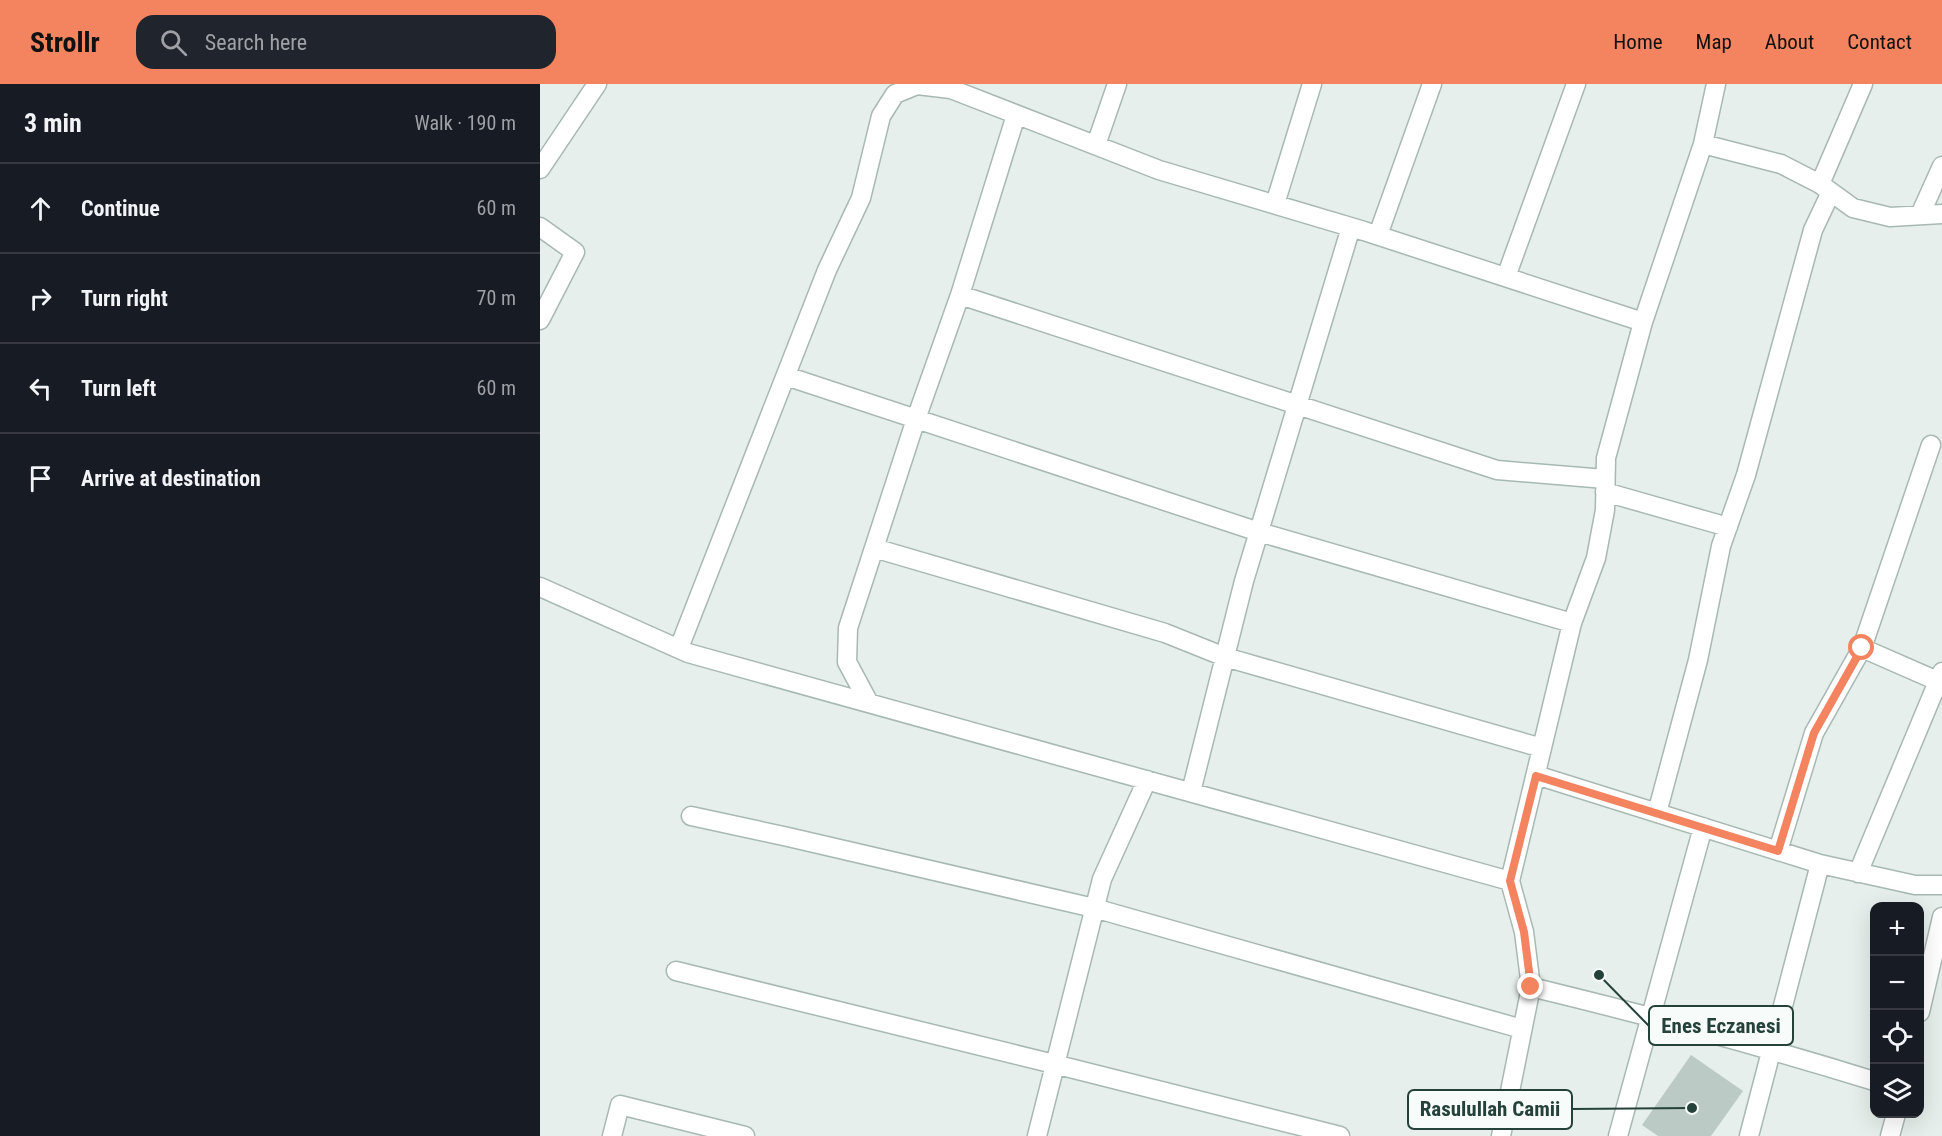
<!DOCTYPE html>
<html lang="en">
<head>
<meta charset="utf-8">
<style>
	:root { --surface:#171b24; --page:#20242c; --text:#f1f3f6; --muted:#9ea1a6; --line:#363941; --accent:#f4845f }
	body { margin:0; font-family:"Roboto Condensed",sans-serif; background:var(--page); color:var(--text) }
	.controls { position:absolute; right:18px; bottom:18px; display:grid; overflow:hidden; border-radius:12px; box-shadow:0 6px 24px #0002 }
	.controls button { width:54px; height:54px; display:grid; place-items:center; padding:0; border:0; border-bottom:2px solid var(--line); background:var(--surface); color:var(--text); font:30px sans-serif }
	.stop { position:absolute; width:18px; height:18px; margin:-14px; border:4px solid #f4845f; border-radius:50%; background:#fff }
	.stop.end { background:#f4845f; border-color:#fff; box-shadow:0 2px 6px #0008 }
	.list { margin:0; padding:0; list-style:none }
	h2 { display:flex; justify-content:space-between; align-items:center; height:78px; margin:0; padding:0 24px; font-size:26px }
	h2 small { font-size:20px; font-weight:400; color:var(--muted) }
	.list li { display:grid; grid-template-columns:39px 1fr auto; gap:18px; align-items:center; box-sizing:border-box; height:90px; padding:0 24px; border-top:2px solid var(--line) }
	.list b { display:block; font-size:22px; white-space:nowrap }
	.list em { font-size:20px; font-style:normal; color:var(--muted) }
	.icon { flex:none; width:33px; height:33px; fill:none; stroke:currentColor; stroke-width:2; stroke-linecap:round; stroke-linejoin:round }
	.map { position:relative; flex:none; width:1402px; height:1052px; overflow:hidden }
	header { display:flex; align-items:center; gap:36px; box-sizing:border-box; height:84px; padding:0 30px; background:var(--accent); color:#111 }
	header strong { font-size:28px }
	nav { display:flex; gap:33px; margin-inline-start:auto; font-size:21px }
	.search { width:420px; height:54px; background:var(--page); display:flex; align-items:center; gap:15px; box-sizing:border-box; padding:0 21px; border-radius:18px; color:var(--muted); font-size:22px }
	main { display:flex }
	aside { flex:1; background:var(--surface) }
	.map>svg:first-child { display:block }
	.building { fill:#bbcac4 }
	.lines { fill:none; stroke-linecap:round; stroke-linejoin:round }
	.minor-casing { stroke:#a8b8b2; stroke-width:21 }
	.minor { stroke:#fff; stroke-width:18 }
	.route { stroke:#f4845f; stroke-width:8 }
	.leader { fill:none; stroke:#24423a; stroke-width:2 }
	.callout-dot { fill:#24423a; stroke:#f7fbf9; stroke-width:2 }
	.callout { fill:#f7fbf9; stroke:#24423a; stroke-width:2 }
	.callout-label { font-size:21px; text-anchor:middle; font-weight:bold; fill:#24423a }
</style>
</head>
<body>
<header>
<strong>Strollr</strong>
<div class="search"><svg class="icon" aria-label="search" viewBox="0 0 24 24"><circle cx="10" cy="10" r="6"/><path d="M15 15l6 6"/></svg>Search here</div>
<nav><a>Home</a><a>Map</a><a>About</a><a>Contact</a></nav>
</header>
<main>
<aside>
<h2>3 min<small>Walk · 190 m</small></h2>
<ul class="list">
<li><svg class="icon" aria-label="ahead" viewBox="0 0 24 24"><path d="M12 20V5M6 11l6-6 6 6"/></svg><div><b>Continue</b></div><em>60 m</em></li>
<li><svg class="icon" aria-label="right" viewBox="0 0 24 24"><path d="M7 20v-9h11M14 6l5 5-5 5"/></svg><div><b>Turn right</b></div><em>70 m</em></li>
<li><svg class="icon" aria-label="left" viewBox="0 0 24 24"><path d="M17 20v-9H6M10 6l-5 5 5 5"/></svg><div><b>Turn left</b></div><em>60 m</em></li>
<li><svg class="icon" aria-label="arrive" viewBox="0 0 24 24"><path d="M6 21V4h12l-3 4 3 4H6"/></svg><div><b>Arrive at destination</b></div></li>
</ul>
</aside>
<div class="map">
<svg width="1402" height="1052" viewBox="0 0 1402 1052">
	<rect width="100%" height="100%" fill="#e6efeb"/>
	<path class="building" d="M1151,971L1203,1007L1171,1052H1118L1102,1041Z"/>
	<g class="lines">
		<g class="minor-casing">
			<path id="minor" d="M412,0L411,5L619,86L824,147L1103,238
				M1163,60L1241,80L1280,100L1313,124L1350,133L1402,130
				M556,61L577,0
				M0,85L57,0
				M1280,100L1323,0
				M735,120L772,0
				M1380,131L1402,82
				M0,143L35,168L0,236
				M838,151L892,0
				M966,193L1036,0
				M420,211L476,31
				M246,292L719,448L1032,539
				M1065,408L1188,443
				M334,464L625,549L685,573L1002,664
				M0,503L148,569L970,797
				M139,564L287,186L321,114L341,32L355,10L377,1L411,5
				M1322,564L1402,599
				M329,619L307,578L308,544L376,335L420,211L957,386L1065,395
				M996,691L1280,780L1375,801H1402
				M651,708L704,497L811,143
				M1117,729L1158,576L1181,462L1206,391L1273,146L1291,108
				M151,732L248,753L554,824L982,945
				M1238,767L1274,649L1322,564L1391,361
				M1318,789L1402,588
				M136,887L514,980L800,1052
				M991,903C1107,931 1221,962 1334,997
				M1380,928L1402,833
				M72,1052L80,1021L205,1052
				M497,1052L562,795L607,696
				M961,1052L991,903L984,848L970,797L1032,539L1056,474L1065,426L1066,374L1103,238L1163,60L1176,0
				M1078,1052L1163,743
				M1209,1052L1280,780
				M1350,1052L1356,1030"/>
		</g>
		<use href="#minor" class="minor"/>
	</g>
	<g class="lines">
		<path class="route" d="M991,903L984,848L970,797L996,692L1238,767L1274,649L1322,564"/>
	</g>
	<path class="leader" d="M1059 891L1109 942M1152 1024L1032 1025"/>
	<g class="callout-dot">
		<circle cx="1059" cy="891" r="6"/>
		<circle cx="1152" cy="1024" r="6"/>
	</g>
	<g class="callout">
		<rect x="1109" y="922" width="144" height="39" rx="6"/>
		<rect x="868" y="1006" width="164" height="39" rx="6"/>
	</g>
	<g class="callout-label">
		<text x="1181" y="949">Enes Eczanesi</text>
		<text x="950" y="1032">Rasulullah Camii</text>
	</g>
</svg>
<div class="controls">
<button>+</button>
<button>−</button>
<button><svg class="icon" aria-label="locate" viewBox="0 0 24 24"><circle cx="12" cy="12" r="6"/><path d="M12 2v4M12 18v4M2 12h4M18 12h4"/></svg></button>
<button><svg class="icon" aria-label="layers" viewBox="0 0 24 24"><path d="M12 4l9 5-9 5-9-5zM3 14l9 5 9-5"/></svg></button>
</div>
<div class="stop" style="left:1322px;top:564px"></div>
<div class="stop end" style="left:991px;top:903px"></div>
</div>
</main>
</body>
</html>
